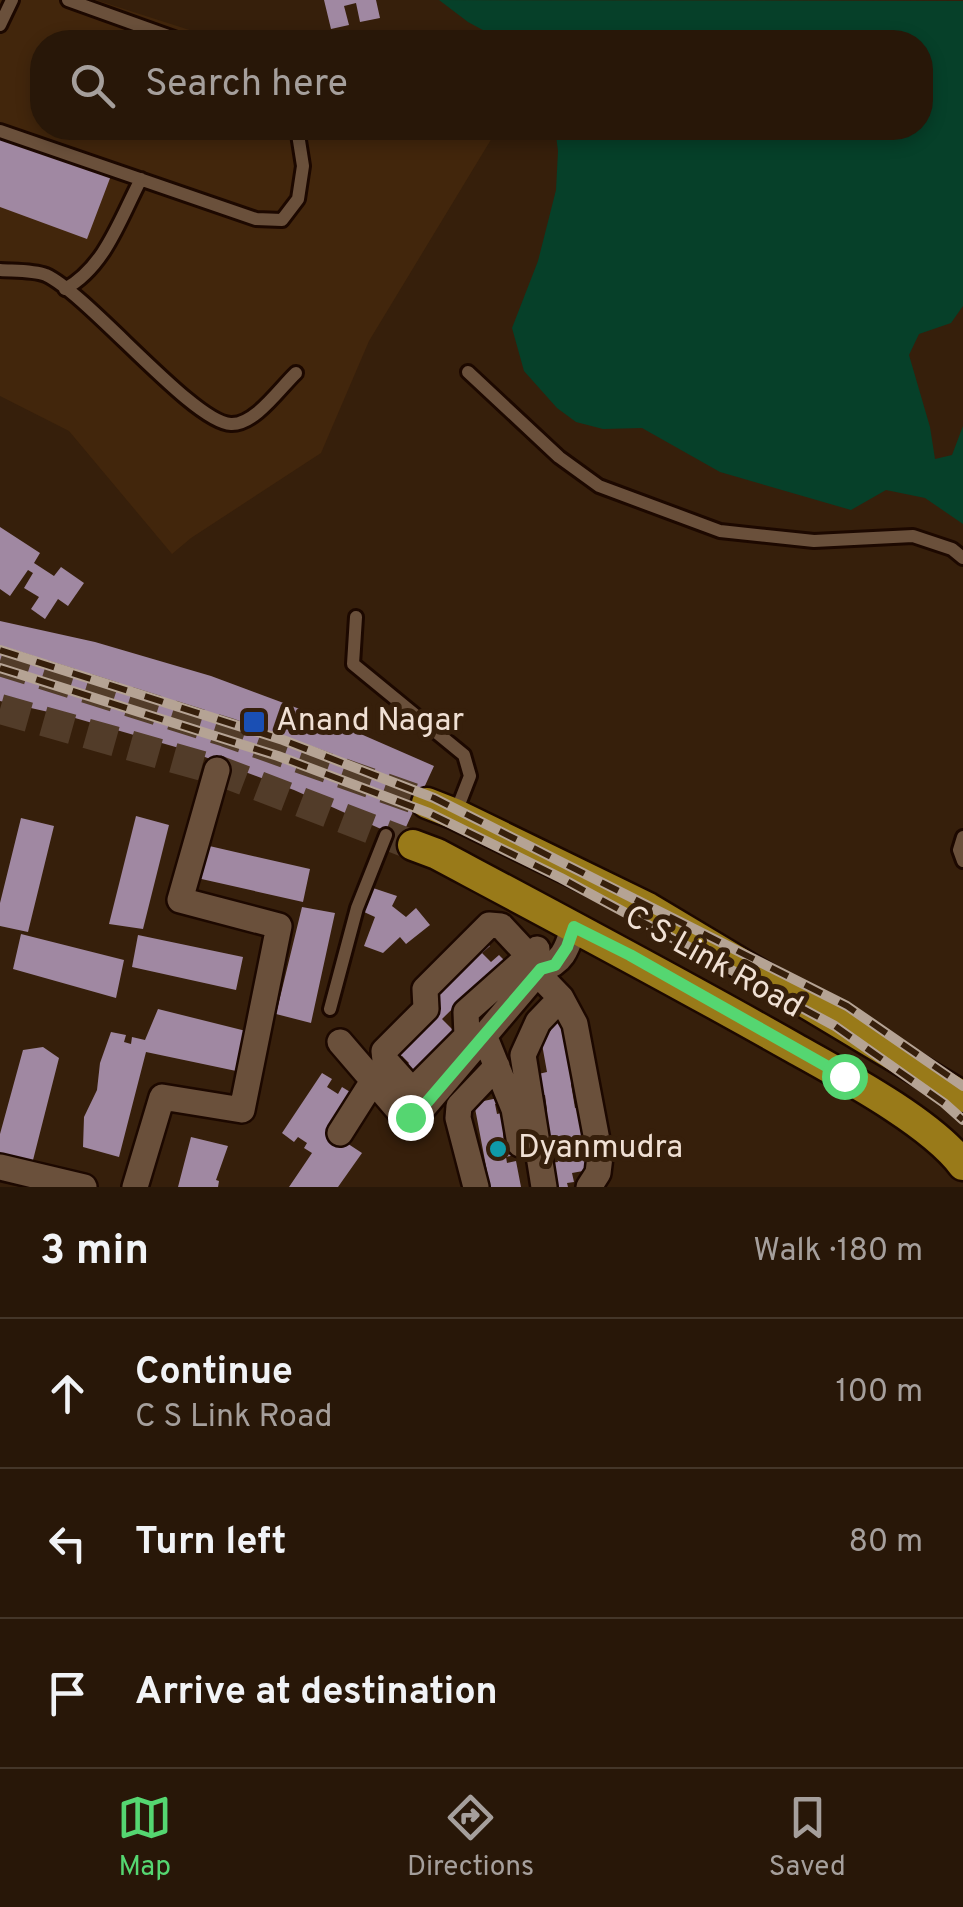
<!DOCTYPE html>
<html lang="en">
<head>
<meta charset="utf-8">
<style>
	:root { --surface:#281708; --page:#302012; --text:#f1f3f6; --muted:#a59f9c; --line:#443629; --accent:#55d671 }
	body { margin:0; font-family:Overpass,sans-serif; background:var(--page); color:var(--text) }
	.stop { position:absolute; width:30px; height:30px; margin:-22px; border:8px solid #55d671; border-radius:50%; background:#fff }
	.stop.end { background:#55d671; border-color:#fff; box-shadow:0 2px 10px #0008 }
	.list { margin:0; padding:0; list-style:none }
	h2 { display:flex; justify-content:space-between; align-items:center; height:130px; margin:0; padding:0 40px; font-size:42px }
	h2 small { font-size:32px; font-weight:400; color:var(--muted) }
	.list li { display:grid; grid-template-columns:65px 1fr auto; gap:30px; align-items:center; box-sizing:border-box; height:150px; padding:0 40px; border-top:2px solid var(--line) }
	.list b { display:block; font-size:38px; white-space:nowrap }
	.list p { margin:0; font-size:32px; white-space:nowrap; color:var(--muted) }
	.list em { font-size:32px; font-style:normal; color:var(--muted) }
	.icon { flex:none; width:55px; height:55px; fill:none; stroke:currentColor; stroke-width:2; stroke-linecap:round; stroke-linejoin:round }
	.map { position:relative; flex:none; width:963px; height:1187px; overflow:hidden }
	.search { position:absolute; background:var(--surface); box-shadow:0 5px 15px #0003; left:30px; right:30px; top:30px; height:110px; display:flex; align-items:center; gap:25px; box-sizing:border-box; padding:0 35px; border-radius:40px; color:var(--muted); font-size:38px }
	.sheet { height:580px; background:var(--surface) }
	nav { display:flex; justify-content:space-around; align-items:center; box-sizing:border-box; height:140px; border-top:2px solid var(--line); background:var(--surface); font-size:28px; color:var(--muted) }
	nav a { display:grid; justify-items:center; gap:5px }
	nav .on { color:var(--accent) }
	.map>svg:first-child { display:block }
	.built { fill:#42260c }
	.green { fill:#064029 }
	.building { fill:#a088a2 }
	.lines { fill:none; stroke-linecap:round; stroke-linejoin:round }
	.primary-tunnel { stroke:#523c29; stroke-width:30; stroke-dasharray:30 15; stroke-linecap:butt }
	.service-casing { stroke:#1c0800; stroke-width:18 }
	.minor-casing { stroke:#1c0800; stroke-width:30 }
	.primary-casing { stroke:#1c0800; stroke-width:35 }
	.service { stroke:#6a503b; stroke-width:12 }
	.minor { stroke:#6a503b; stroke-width:25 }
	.primary { stroke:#997a19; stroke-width:30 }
	.rail-casing { stroke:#b5a394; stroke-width:10 }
	.rail { stroke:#361f0b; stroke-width:6; stroke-dasharray:19; stroke-linecap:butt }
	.route { stroke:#55d671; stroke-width:12 }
	.transit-dot { fill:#1a4fb4; stroke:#361f0b; stroke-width:4 }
	.culture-dot { fill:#0f9aa8; stroke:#361f0b; stroke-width:4 }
	.labels { text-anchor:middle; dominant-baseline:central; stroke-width:10; stroke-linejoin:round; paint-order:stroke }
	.poi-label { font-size:32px; fill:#f0e0d4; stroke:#361f0b; text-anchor:start }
	.street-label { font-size:32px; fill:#f0e0d4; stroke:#361f0b }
</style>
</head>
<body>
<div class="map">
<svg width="963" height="1187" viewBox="0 0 963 1187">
	<rect width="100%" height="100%" fill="#361f0b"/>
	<path class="built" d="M0,0H96L227,42H42V128H498L369,341L321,453L191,538L172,554L69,431L0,396Z"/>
	<path class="green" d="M439,0L963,1V306L951,323L919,334L909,355L930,427L935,459L952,455L963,426V524L925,498L886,490L851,510L720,472L642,428L603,429L576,422L557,408L524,371L512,328L538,261L556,190L558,151L555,128H920V42H505L468,22Z"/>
	<path class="building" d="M324,0H376L380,18L360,22L356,3L344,6L349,25L331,29Z
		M367,34L389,42H364Z
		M0,133L112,173L87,239L0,207Z
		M0,527L40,553L34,563L54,576L61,567L84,583L68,606L58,599L45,619L31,609L39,597L24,588L33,573L28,570L10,596L0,589Z
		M0,621L95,642L211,676L324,718L434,766L401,838L294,790L186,750L75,718L0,701Z
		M136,816L169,825L143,929L109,924Z
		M21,818L54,826L28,932L0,926V903Z
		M205,845L310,869L303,902L197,878Z
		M373,888L397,896L392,906L406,917L416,908L430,925L406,944L400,937L383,953L364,946L375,917L364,912Z
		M302,907L335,913L311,1023L276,1014Z
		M21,934L124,960L116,998L13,969Z
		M138,935L243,957L236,990L132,967Z
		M482,938L490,946L482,953L491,962L499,955L510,966L496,979L490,972L442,1019L453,1030L458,1024L466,1033L416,1082L403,1069L409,1063L402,1056L396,1062L387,1053L439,1003L427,991Z
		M158,1009L250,1032L241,1072L146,1052L119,1157L83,1147L84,1117L97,1090L100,1063L111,1032L126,1035L124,1042L131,1044L132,1037L145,1040Z
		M567,1021L578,1082L571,1084L575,1108L583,1107L594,1169L572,1173L574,1182L567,1183L568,1187H550L549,1163L558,1162L555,1148L549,1149L542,1111L547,1110L545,1095L533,1097L534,1075L547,1072L540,1033L551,1031L550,1024Z
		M43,1047L59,1058L32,1164L0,1156V1134L23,1050Z
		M322,1073L332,1079L327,1087L338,1094L342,1087L355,1095L330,1132L362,1153L338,1187H289L312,1153L304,1148L307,1143L298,1137L294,1142L282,1133Z
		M503,1097L505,1102L495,1104L497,1114L506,1112L510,1132L503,1133L504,1142L512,1141L515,1155L506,1157L507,1163L516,1161L521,1187H490L474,1103Z
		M191,1137L228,1146L216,1180L219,1181L218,1187H178Z"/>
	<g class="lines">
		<path class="primary-tunnel" d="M0,661L226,732L427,803
			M0,709L217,770L413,845"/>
		<g class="service-casing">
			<path id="service" d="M68,0L185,42
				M0,25L12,0
				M0,131L256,219L282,220L298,199L303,166L297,128
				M0,270C14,271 33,270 46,275C89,295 193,423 231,424C255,425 280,388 296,373
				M65,289C105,267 120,219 141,179
				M468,372L559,457L599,486L720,531L814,541L913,536L952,549L963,558
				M356,617L353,664L464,755L470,776L456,812
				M963,837L959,850L963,861
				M330,1009L357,908L386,835"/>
		</g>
		<g class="minor-casing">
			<path id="minor" d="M529,956L501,926L489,925L425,989L426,1009L384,1051L385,1060L410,1088L418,1085L467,1036L466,1012L537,949
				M537,973L561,998L575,1024L600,1156L598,1173L589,1187
				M484,1035L514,1109L520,1144
				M340,1042L401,1113L410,1117L423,1108L541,969C563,963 567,948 574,927
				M340,1133L373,1081
				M0,1167L84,1187
				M135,1187L162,1097L242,1110L279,926L180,900L217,770
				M476,1187L458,1118L459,1106L497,1066
				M544,1187L523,1055L538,1022L561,998"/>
		</g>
		<g class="primary-casing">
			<path id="primary" d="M427,803L455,814L648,908L963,1097
				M413,845L437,854C557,918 676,981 794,1048C842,1075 931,1122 963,1165"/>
		</g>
		<use href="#service" class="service"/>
		<use href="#minor" class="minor"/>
		<use href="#primary" class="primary"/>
		<g class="rail-casing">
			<path id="rail" d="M0,650L283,740L434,798L847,1006L963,1086
				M0,668L278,756L429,813L561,878L835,1026L944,1103L963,1120"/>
		</g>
		<use href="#rail" class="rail"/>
	</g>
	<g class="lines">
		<path class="route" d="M410,1117L422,1108L541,969L555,965L567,947L574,927L630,955L844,1076"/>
	</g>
	<rect class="transit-dot" x="242" y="710" width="24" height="24" rx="5"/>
	<circle class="culture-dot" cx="498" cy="1149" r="10"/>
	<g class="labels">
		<g class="poi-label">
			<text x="276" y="722">Anand Nagar</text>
			<text x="518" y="1149">Dyanmudra</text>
		</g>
		<g class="street-label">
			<text transform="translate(713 963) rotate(29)">C S Link Road</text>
		</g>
	</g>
</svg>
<div class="stop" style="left:844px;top:1076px"></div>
<div class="stop end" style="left:410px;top:1117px"></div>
<div class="search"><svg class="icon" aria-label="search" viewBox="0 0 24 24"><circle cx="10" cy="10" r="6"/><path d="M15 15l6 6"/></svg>Search here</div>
</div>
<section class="sheet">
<h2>3 min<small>Walk · 180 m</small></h2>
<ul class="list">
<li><svg class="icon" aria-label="ahead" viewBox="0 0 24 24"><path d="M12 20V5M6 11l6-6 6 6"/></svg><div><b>Continue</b><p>C S Link Road</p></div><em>100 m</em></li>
<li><svg class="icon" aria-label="left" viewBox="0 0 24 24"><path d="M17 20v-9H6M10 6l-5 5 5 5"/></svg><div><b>Turn left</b></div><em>80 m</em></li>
<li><svg class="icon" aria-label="arrive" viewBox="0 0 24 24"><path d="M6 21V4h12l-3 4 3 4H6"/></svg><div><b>Arrive at destination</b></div></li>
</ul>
</section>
<nav>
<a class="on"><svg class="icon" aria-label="map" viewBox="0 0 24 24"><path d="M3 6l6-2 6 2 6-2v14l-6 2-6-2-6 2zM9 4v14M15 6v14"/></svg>Map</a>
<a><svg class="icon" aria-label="directions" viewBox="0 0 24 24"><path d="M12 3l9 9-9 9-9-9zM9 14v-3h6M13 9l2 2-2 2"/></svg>Directions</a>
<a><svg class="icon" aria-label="saved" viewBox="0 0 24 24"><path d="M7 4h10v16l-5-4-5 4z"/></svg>Saved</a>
</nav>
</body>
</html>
